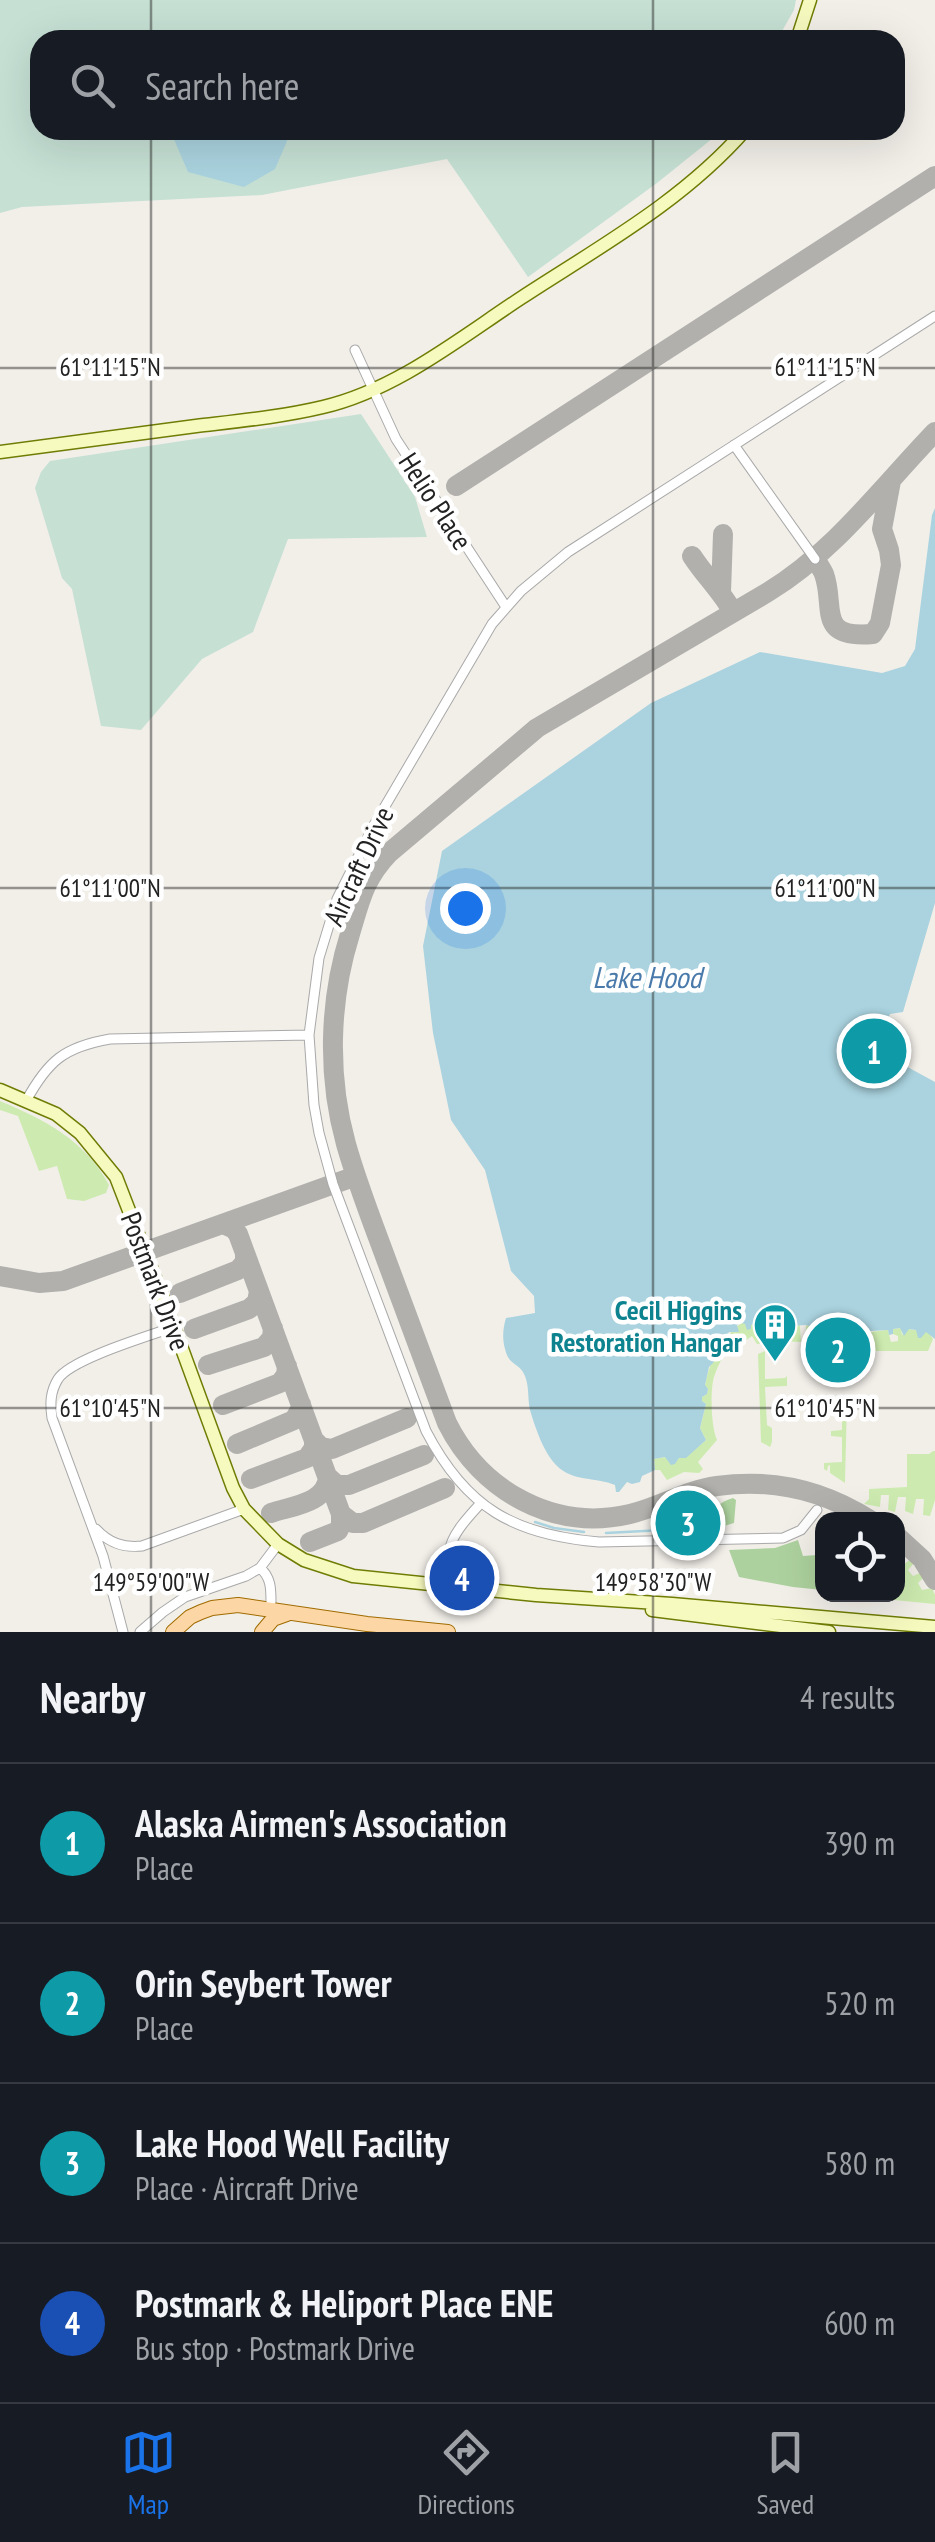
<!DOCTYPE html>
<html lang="en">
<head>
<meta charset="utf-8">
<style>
	:root { --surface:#171b24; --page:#20242c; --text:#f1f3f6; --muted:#9ea1a6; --line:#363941; --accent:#1a73e8 }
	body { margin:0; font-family:"PT Sans Narrow",sans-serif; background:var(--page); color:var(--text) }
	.controls { position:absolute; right:30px; bottom:30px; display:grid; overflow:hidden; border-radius:20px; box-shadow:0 10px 40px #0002 }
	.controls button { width:90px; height:90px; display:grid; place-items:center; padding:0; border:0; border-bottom:2px solid var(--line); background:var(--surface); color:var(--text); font:50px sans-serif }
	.you { position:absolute; left:465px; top:908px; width:35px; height:35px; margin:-25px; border:8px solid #fff; border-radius:50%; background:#1a73e8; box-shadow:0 0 0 15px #1a73e833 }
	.badge { display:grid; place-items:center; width:65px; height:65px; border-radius:50%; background:var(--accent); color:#fff; font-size:32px; font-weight:700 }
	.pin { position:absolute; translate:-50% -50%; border:5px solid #fff; box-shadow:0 2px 10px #0006 }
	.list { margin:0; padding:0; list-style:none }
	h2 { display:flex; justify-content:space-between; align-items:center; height:130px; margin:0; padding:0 40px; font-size:42px }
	h2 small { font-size:32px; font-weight:400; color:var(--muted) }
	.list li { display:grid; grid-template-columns:65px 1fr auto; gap:30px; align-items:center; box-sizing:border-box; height:160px; padding:0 40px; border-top:2px solid var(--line) }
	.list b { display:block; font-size:38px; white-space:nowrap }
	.list p { margin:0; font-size:32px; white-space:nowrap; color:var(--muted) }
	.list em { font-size:32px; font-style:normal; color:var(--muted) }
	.icon { flex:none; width:55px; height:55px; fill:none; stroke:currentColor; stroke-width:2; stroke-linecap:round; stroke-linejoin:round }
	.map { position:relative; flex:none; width:935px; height:1632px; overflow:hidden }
	.search { position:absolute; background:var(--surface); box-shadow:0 10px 40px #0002; left:30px; right:30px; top:30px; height:110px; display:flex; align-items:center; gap:25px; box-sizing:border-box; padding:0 35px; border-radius:30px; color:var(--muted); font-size:38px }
	.sheet { height:770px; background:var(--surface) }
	nav { display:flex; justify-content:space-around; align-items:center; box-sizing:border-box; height:140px; border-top:2px solid var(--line); background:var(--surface); font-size:28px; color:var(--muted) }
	nav a { display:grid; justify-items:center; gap:5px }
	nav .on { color:var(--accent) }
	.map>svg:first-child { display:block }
	.grass { fill:#cdebb0 }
	.forest { fill:#add19e }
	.wetland { fill:#c6e0d4 }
	.water { fill:#aad3df }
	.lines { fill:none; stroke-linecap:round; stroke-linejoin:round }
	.stream { stroke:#aad3df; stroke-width:2.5 }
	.taxiway { stroke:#b1b0ac; stroke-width:20 }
	.street-casing { stroke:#a9a9a9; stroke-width:11 }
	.secondary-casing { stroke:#707d05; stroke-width:15 }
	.primary-casing { stroke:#a06b00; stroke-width:16 }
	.street { stroke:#fff; stroke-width:9 }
	.secondary { stroke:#f7fabf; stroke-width:12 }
	.primary { stroke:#fcd6a4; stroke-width:14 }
	.ticks { fill:none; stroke:#222; stroke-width:2.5; stroke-opacity:0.45 }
	.labels { text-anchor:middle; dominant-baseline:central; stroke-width:9; stroke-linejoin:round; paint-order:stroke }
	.street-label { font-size:28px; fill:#222; stroke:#fff }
	.culture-label { font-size:28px; font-weight:bold; fill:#0d838f; stroke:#fff; text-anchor:end }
	.water-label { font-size:30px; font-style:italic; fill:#4a7aab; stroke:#fff }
	.ticks-label { font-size:25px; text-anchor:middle; fill:#222; stroke:#fff; stroke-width:9; stroke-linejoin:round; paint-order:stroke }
</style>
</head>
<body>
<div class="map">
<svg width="935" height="1632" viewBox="0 0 935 1632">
	<rect width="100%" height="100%" fill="#f2efe9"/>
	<path class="grass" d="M0,1101C45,1120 85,1140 109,1185L106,1193L84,1201L67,1199L57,1166L39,1171L18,1116L0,1110Z
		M741,1323H754L768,1332L800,1325L801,1342L780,1341L757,1344L752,1336L742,1343L731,1340C726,1352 718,1364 714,1377C710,1391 711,1427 717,1440L698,1462L703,1469L699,1473L684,1472L667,1480L660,1470H655L654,1459L666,1457L671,1464L679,1458L686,1457L706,1440L700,1428L706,1404L702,1401V1397L707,1394L708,1389L705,1386C709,1361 722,1338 741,1323Z
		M806,1325L851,1338L853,1348C862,1333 871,1331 888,1330L891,1342L898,1341V1336L893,1334V1329L901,1328L902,1335L908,1329L929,1332L933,1339L928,1351H868L861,1355H840L844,1348L837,1345L833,1353H806Z
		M765,1351V1379L785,1378L787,1376V1386L765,1387L767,1425L772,1428V1442L770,1447L761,1442L758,1354Z
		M831,1402H847L845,1483L830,1473V1465L828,1466L827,1471L824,1469V1463L842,1462V1437L831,1436V1431L842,1430V1405L831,1404Z
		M933,1451H935V1500L930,1516L923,1515L924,1499H916L913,1514L905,1511L906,1497H898L895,1512L888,1510L889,1495H881L880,1507L864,1504L869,1499V1489L907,1487V1454H929Z
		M898,1558L903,1565L911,1559L915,1562L908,1570L913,1576L922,1572L925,1576L918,1583L922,1590L932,1588L935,1595V1604L852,1596L898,1594Z"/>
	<path class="forest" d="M733,1498L736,1500L734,1523L714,1529L709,1526L707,1521C711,1510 721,1501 733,1498Z
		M798,1540L803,1556L817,1555L815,1577L822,1590L793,1587L739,1577L729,1550L775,1548Z"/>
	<path class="wetland" d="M0,0H796L794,10L777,40H40V130H723L657,183L528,277L447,159L262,195L22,207L0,213Z
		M361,414L415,497L427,537L288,539L253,632L202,659L141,730L101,726L72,589L62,578L35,488L41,472L50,461Z"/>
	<path class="water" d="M170,130H285L287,141L275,169L244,187L188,172Z
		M935,508V903L903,1012L890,1014L882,1036L863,1030L847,1067L849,1072L872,1079L881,1059L891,1058L935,1082V1339L926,1332L921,1338H918L916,1330L909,1329L904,1336L900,1328L893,1329V1334L889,1335L888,1330L870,1331L859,1338V1349H853L850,1338L806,1325L790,1326L768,1332L754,1324L751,1325V1329L747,1330L745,1324L741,1323L737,1325L739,1332H729L713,1363L709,1367L705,1385L708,1389L707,1394L702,1397V1401L706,1404L700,1428L706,1440L686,1458H679L675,1464L671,1465L665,1457L654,1459L655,1470L642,1476L640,1482L632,1484L627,1482L619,1492H616L615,1485C597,1477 573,1482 557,1466C544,1454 535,1427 530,1410C527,1397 530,1384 523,1372C516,1362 509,1365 505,1349C502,1338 503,1328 506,1318L535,1313L534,1296L511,1271L485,1170L451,1120L433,1033L423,946L442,851L651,703L760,652L882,673L905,666L915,649L932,515Z"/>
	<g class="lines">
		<path class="stream" d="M662,1520L666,1529
			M535,1522L554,1528L584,1532
			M606,1533L682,1529"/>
		<path class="taxiway" d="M456,486L935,176
			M692,556C705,576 721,591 733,612
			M815,559C817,562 823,571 824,574C836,607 815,639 873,634L880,623L891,565L889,550L882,529L891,481
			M721,592L723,534
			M223,1224L234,1229L238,1234L341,1514V1525L338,1531L310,1542
			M0,1276L39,1283L63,1281L356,1176
			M180,1293L238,1270L245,1262V1253
			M194,1329L249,1309L257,1302L259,1291
			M208,1365L264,1347L272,1338L273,1328
			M223,1405L280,1383L286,1375L287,1366
			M237,1444L294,1420L300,1410L301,1404
			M251,1479L307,1458L314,1448V1440L321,1447L332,1449L407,1418
			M271,1513C292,1506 327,1503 328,1477L337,1485H349L424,1455
			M341,1514L353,1523H363L445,1488
			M870,1520C823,1490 773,1478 717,1486C686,1490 660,1507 630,1514C554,1532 481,1491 447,1423C427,1368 406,1314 386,1259C372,1221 357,1183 346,1144C327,1076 329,1001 350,934C360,901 364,879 389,853L537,728L768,592C834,552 882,487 935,432
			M898,1537L922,1559L935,1580"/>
		<g class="street-casing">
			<path id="street" d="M355,350L396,439L506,607
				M734,445L815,559
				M26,1101C48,1061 64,1047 110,1039L309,1035
				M817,1510L801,1530L783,1538L599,1542C514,1535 466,1508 426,1431L333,1184L319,1133L314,1105L309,1035L319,958L337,899L374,825L492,624L521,591L568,552L935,316
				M96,1529C109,1543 123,1548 142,1546L244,1509
				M260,1568C271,1577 271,1589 271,1602
				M445,1586C448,1542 450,1537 480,1504
				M123,1632L103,1556L52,1418C50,1404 50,1392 58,1379C71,1359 149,1336 174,1327
				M140,1632L163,1612L185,1597L246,1576L260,1568L278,1544"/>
		</g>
		<g class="secondary-casing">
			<path id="secondary" d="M797,40L810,0
				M0,452C65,444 130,435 196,426C238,421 281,417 323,407C396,390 460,338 521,298C599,247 683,201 745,130
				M0,1090L56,1114L80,1133L116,1177L174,1327L233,1488L244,1509L278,1544L304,1560L353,1576L536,1595L672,1604L935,1627
				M652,1610L829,1632"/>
		</g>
		<g class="primary-casing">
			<path id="primary" d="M173,1632L190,1617L201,1612L212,1608L238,1605L367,1624L448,1632
				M262,1632L273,1619L287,1614"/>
		</g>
		<use href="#street" class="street"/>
		<use href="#secondary" class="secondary"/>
		<use href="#primary" class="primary"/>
	</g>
	<path class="ticks" d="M151,0V40M653,0V40M151,130V1632M653,130V1632M0,368H935M0,888H935M0,1408H935"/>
	<defs>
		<g id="building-pin" transform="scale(2.25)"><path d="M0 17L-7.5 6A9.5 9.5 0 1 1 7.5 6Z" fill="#0f9aa8" stroke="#fff"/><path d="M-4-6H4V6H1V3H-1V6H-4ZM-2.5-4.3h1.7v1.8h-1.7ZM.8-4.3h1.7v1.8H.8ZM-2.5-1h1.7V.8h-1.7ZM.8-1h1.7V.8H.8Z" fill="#fff"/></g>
	</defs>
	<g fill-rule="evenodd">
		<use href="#building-pin" x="775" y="1325"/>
	</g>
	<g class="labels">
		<g class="street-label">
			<text transform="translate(436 501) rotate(57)">Helio Place</text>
			<text transform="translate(358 866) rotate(-65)">Aircraft Drive</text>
			<text transform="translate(156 1281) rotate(69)">Postmark Drive</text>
		</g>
		<g class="culture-label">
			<text x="742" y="1309">Cecil Higgins<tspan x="742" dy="32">Restoration Hangar</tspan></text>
		</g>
		<g class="water-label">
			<text x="647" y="976">Lake Hood</text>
		</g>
	</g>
	<g class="ticks-label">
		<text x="110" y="376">61°11'15"N</text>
		<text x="825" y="376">61°11'15"N</text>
		<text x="110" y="897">61°11'00"N</text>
		<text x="825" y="897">61°11'00"N</text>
		<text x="110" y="1417">61°10'45"N</text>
		<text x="825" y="1417">61°10'45"N</text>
		<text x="151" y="1591">149°59'00"W</text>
		<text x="653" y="1591">149°58'30"W</text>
	</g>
</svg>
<div class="controls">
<button><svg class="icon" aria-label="locate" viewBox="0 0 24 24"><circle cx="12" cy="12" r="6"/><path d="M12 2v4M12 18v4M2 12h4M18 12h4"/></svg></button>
</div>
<div class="you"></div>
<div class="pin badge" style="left:874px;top:1051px;background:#0f9aa8">1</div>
<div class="pin badge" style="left:838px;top:1350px;background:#0f9aa8">2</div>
<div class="pin badge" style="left:688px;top:1523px;background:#0f9aa8">3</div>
<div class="pin badge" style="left:462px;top:1578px;background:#1a4fb4">4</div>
<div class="search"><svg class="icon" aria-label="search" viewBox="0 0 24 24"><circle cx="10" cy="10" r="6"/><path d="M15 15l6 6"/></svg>Search here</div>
</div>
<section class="sheet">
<h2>Nearby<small>4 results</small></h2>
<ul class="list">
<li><span class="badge" style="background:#0f9aa8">1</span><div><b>Alaska Airmen's Association</b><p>Place</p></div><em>390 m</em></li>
<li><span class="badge" style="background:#0f9aa8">2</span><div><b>Orin Seybert Tower</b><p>Place</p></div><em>520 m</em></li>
<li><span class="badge" style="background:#0f9aa8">3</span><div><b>Lake Hood Well Facility</b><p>Place · Aircraft Drive</p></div><em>580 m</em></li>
<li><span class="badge" style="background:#1a4fb4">4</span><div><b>Postmark &amp; Heliport Place ENE</b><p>Bus stop · Postmark Drive</p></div><em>600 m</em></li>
</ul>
</section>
<nav>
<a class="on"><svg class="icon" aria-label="map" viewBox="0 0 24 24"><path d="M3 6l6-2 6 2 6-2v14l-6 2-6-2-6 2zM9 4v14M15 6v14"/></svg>Map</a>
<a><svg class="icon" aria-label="directions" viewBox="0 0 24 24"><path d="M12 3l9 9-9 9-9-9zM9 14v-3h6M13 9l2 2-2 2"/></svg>Directions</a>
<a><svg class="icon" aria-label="saved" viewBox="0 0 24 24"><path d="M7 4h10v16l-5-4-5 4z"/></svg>Saved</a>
</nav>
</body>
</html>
